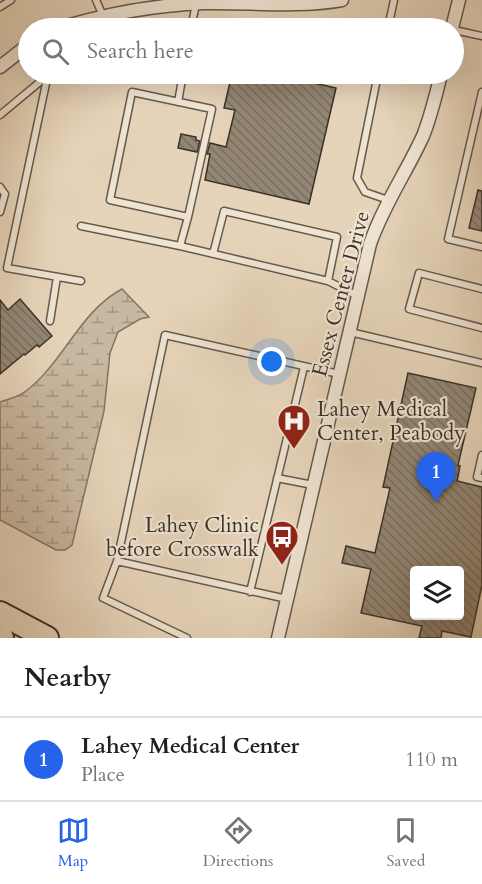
<!DOCTYPE html>
<html lang="en">
<head>
<meta charset="utf-8">
<style>
	:root { --surface:#fff; --page:#f6f6f6; --text:#202124; --muted:#757577; --line:#e0e0e0; --accent:#2563eb }
	body { margin:0; font-family:Cardo,serif; background:var(--page); color:var(--text) }
	.controls { position:absolute; right:18px; bottom:18px; display:grid; overflow:hidden; border-radius:6px; box-shadow:0 6px 24px #0002 }
	.controls button { width:54px; height:54px; display:grid; place-items:center; padding:0; border:0; border-bottom:2px solid var(--line); background:var(--surface); color:var(--text); font:30px sans-serif }
	.you { position:absolute; left:272px; top:362px; width:21px; height:21px; margin:-15px; border:4px solid #fff; border-radius:50%; background:#1a73e8; box-shadow:0 0 0 9px #1a73e833 }
	.badge { display:grid; place-items:center; width:39px; height:39px; border-radius:50%; background:var(--accent); color:#fff; font-size:20px; font-weight:700 }
	.pin { position:absolute; translate:-50% -50px; filter:drop-shadow(0 2px 3px #0008) }
	.pin::after { content:''; position:absolute; top:32px; width:21px; height:18px; background:inherit; clip-path:polygon(0 0,100% 0,50% 100%) }
	.list { margin:0; padding:0; list-style:none }
	h2 { display:flex; justify-content:space-between; align-items:center; height:78px; margin:0; padding:0 24px; font-size:26px }
	h2 small { font-size:20px; font-weight:400; color:var(--muted) }
	.list li { display:grid; grid-template-columns:39px 1fr auto; gap:18px; align-items:center; box-sizing:border-box; height:84px; padding:0 24px; border-top:2px solid var(--line) }
	.list b { display:block; font-size:22px; white-space:nowrap }
	.list p { margin:0; font-size:20px; white-space:nowrap; color:var(--muted) }
	.list em { font-size:20px; font-style:normal; color:var(--muted) }
	.icon { flex:none; width:33px; height:33px; fill:none; stroke:currentColor; stroke-width:2; stroke-linecap:round; stroke-linejoin:round }
	.map { position:relative; flex:none; width:482px; height:638px; overflow:hidden }
	.search { position:absolute; background:var(--surface); box-shadow:0 6px 24px #0002; left:18px; right:18px; top:18px; height:66px; display:flex; align-items:center; gap:15px; box-sizing:border-box; padding:0 21px; border-radius:33px; color:var(--muted); font-size:22px }
	.sheet { height:162px; background:var(--surface) }
	nav { display:flex; justify-content:space-around; align-items:center; box-sizing:border-box; height:84px; border-top:2px solid var(--line); background:var(--surface); font-size:16px; color:var(--muted) }
	nav a { display:grid; justify-items:center; gap:3px }
	nav .on { color:var(--accent) }
	.map>svg:first-child { display:block }
	.wetland { fill:url(#wetland-marsh); stroke:#827464; stroke-width:1.5 }
	.building { fill:url(#building-back-hatch); stroke:#3a3128; stroke-width:1.5; fill-rule:evenodd }
	.lines { fill:none; stroke-linecap:round; stroke-linejoin:round }
	.lane-casing { stroke:#655a4c; stroke-width:9 }
	.street-casing { stroke:#655a4c; stroke-width:15 }
	.highway-casing { stroke:#3a3128; stroke-width:26 }
	.lane { stroke:#efe3d2; stroke-width:6 }
	.street { stroke:#efe3d2; stroke-width:12 }
	.highway { stroke:#e6d4ba; stroke-width:22 }
	.labels { text-anchor:middle; dominant-baseline:central; stroke-width:4.5; stroke-linejoin:round; paint-order:stroke }
	.street-label { font-size:21px; fill:#3a3128; stroke:#efe3d2 }
	.poi-label { font-size:21px; fill:#3a3128; stroke:#efe3d2; text-anchor:start }
</style>
</head>
<body>
<div class="map">
<svg width="482" height="638" viewBox="0 0 482 638">
	<defs>
		<pattern id="wetland-marsh" width="20" height="14" patternUnits="userSpaceOnUse" patternTransform="scale(1.5)"><rect width="20" height="14" fill="#c9b8a1"/><path d="M1 5h8M5 5V1M11 12h8M15 12V8" fill="none" stroke="#a49683"/></pattern>
		<pattern id="building-back-hatch" width="6" height="6" patternUnits="userSpaceOnUse" patternTransform="scale(1.5)"><rect width="6" height="6" fill="#938674"/><path d="M-1 5l2 2M0 0l6 6M5-1l2 2" fill="none" stroke="#796e5f"/></pattern>
	</defs>
	<rect width="100%" height="100%" fill="#e6d4ba"/>
	<filter id="stains"><feTurbulence type="fractalNoise" baseFrequency=".00333" numOctaves="4"/><feColorMatrix values="0 0 0 0 .2 0 0 0 0 .09 0 0 0 0 .02 0 0 0 .5 -.17"/></filter>
	<radialGradient id="worn" r=".72"><stop offset=".6" stop-color="#630" stop-opacity="0"/><stop offset="1" stop-color="#630" stop-opacity=".3"/></radialGradient>
	<path class="wetland" d="M122,289L149,317L140,319L118,332L110,353L104,411L72,545L65,550H56L0,520V402C8,399 19,397 26,391C63,363 80,311 122,289Z"/>
	<path class="building" d="M232,74H275L336,88L309,204L205,180L210,154H207L210,143L226,147L235,110L224,108Z
		M181,134L196,137V140L200,141L197,152L178,148Z
		M478,190L482,191V231L469,228Z
		M20,299L52,336L39,347L37,345L25,355L24,354L0,374V300L8,310Z
		M408,373L476,388L458,465L460,466L457,481L482,487V585L471,637L442,631L441,638H419L422,626L361,613L371,569L342,563L346,546L375,553L390,488L383,487ZM414,570H459V615H414Z"/>
	<g class="lines">
		<g class="lane-casing">
			<path id="lane" d="M96,0L103,16
				M0,7L11,0
				M191,28L196,4
				M388,28L394,0
				M454,30L482,36
				M48,74L7,268L81,281
				M378,74L357,178L365,192L388,200
				M132,92L212,109L188,217L110,200Z
				M482,92L448,239L482,247
				M178,102L183,74
				M0,115L47,76
				M0,187L5,194L0,212
				M188,217L180,246L328,281L337,237L224,211L213,254
				M81,226L180,246
				M328,281L358,296
				M482,289L419,273L409,309L482,328
				M50,321L57,277
				M350,332L482,363
				M482,455L477,477L482,478
				M277,478L313,485
				M117,561L287,599
				M250,592L304,367
				M187,638L103,598L117,561L165,335L339,374"/>
		</g>
		<g class="street-casing">
			<path id="street" d="M60,28C106,14 156,5 204,3C250,2 296,8 342,0
				M452,28L459,0
				M0,67L28,45
				M278,638L370,244C384,204 406,173 423,136C431,116 436,95 441,74"/>
		</g>
		<g class="highway-casing">
			<path id="highway" d="M0,613L47,638
				M0,637L2,638"/>
		</g>
		<use href="#lane" class="lane"/>
		<use href="#street" class="street"/>
		<use href="#highway" class="highway"/>
	</g>
	<defs>
		<g id="hospital-pin" transform="scale(1.725)"><path d="M0 17L-7.5 6A9.5 9.5 0 1 1 7.5 6Z" fill="#8f2418" stroke="#efe3d2"/><path d="M-5-5h3v3.5h4V-5h3V5h-3V1.5h-4V5h-3Z" fill="#fff"/></g>
		<g id="bus-pin" transform="scale(1.725)"><path d="M0 17L-7.5 6A9.5 9.5 0 1 1 7.5 6Z" fill="#8f2418" stroke="#efe3d2"/><path d="M-5-6H5V4H4V6H2V4H-2V6H-4V4H-5ZM-3.5-4V0h7V-4ZM-3.5 1.2v1.5H-2V1.2ZM2 1.2v1.5H3.5V1.2Z" fill="#fff"/></g>
	</defs>
	<g fill-rule="evenodd">
		<use href="#hospital-pin" x="294" y="421"/>
		<use href="#bus-pin" x="282" y="537"/>
	</g>
	<g class="labels">
		<g class="street-label">
			<text transform="translate(341 294) rotate(-75)">Essex Center Drive</text>
		</g>
		<g class="poi-label">
			<text x="317" y="409">Lahey Medical<tspan x="317" dy="24">Center, Peabody</tspan></text>
			<text x="259" y="525" text-anchor="end">Lahey Clinic<tspan x="259" dy="24">before Crosswalk</tspan></text>
		</g>
	</g>
	<rect width="100%" height="100%" filter="url(#stains)"/>
	<rect width="100%" height="100%" fill="url(#worn)"/>
</svg>
<div class="controls">
<button><svg class="icon" aria-label="layers" viewBox="0 0 24 24"><path d="M12 4l9 5-9 5-9-5zM3 14l9 5 9-5"/></svg></button>
</div>
<div class="you"></div>
<div class="pin badge" style="left:436px;top:502px">1</div>
<div class="search"><svg class="icon" aria-label="search" viewBox="0 0 24 24"><circle cx="10" cy="10" r="6"/><path d="M15 15l6 6"/></svg>Search here</div>
</div>
<section class="sheet">
<h2>Nearby<small></small></h2>
<ul class="list">
<li><span class="badge">1</span><div><b>Lahey Medical Center</b><p>Place</p></div><em>110 m</em></li>
</ul>
</section>
<nav>
<a class="on"><svg class="icon" aria-label="map" viewBox="0 0 24 24"><path d="M3 6l6-2 6 2 6-2v14l-6 2-6-2-6 2zM9 4v14M15 6v14"/></svg>Map</a>
<a><svg class="icon" aria-label="directions" viewBox="0 0 24 24"><path d="M12 3l9 9-9 9-9-9zM9 14v-3h6M13 9l2 2-2 2"/></svg>Directions</a>
<a><svg class="icon" aria-label="saved" viewBox="0 0 24 24"><path d="M7 4h10v16l-5-4-5 4z"/></svg>Saved</a>
</nav>
</body>
</html>
